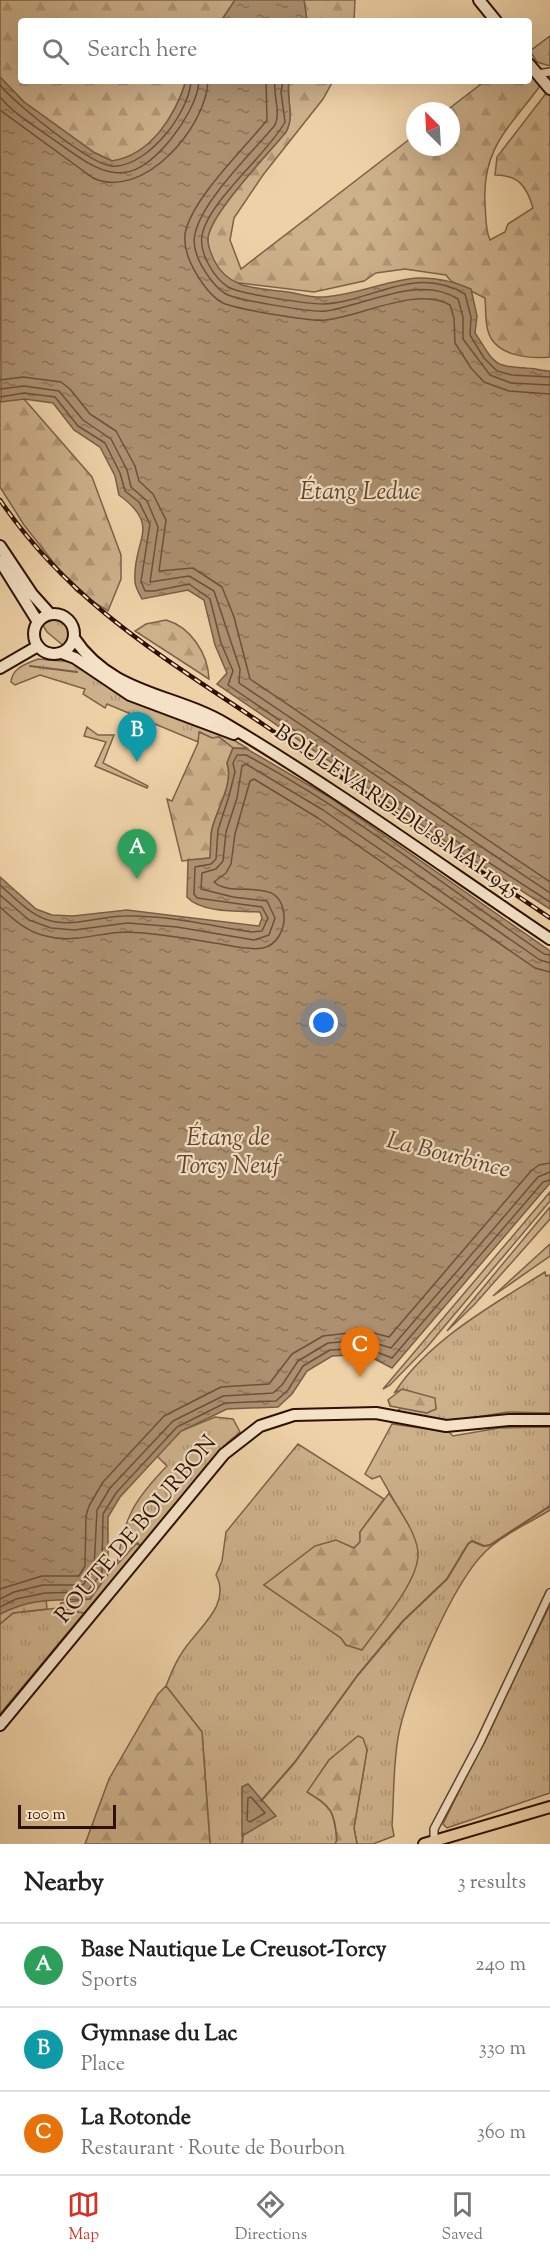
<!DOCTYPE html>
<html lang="en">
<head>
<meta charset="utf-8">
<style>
	:root { --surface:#fff; --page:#f2f2f2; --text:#222; --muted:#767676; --line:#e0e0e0; --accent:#d93025 }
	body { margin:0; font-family:"Sorts Mill Goudy",serif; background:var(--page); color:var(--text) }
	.compass { position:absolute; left:406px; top:102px; width:54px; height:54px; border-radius:50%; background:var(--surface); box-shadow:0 6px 24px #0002; rotate:336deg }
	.scale { position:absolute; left:18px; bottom:15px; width:98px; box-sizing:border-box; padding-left:6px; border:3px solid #2d1204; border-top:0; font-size:16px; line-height:21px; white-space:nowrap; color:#2d1204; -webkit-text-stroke:4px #f4e1c6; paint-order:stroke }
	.you { position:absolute; left:324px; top:1023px; width:21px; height:21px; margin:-15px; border:4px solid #fff; border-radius:50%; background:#1a73e8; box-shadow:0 0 0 9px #1a73e833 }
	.badge { display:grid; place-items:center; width:39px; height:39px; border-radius:50%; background:var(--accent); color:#fff; font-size:20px; font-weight:700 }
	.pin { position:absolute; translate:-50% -50px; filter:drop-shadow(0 2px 3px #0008) }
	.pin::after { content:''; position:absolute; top:32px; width:21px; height:18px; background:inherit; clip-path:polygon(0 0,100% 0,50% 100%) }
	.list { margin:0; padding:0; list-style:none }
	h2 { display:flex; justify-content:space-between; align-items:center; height:78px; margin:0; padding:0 24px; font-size:26px }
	h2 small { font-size:20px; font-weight:400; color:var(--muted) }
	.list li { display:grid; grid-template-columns:39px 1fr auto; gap:18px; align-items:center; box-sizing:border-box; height:84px; padding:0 24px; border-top:2px solid var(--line) }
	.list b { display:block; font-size:22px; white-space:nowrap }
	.list p { margin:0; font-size:20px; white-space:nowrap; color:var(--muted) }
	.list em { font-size:20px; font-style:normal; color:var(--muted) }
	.icon { flex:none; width:33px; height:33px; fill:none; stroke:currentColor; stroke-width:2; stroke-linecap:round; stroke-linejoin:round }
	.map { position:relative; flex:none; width:550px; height:1844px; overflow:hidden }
	.search { position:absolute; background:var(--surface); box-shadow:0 6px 24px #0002; left:18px; right:18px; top:18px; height:66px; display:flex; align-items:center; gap:15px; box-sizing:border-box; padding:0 21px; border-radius:6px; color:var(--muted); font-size:22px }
	.sheet { height:330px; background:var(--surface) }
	nav { display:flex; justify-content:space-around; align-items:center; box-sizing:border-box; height:84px; border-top:2px solid var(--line); background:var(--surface); font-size:16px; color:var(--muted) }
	nav a { display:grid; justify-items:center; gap:3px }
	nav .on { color:var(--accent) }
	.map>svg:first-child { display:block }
	.grass { fill:url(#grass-tufts); stroke:#7d6248; stroke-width:1.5; fill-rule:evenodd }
	.forest { fill:url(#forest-firs); stroke:#7d6248; stroke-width:1.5 }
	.water { fill:url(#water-ripples); stroke:#795e45; stroke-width:1.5 }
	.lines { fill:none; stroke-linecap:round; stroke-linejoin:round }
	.shore { stroke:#6c513a; stroke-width:1.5 }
	.stream { stroke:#795e45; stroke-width:2 }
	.street-casing { stroke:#5d422d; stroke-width:10 }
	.secondary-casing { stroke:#2d1204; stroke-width:14 }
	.primary-casing { stroke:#2d1204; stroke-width:14 }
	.street { stroke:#f4e1c6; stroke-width:7 }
	.secondary { stroke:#f4e1c6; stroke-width:10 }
	.primary { stroke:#eed1a7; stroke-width:10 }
	.rail-casing { stroke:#2d1204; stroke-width:4.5 }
	.rail { stroke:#f4e1c6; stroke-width:2; stroke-dasharray:7; stroke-linecap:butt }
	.labels { text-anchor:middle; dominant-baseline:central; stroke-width:4.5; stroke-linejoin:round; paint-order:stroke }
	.street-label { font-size:22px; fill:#2d1204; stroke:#f4e1c6 }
	.water-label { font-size:24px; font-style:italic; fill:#60442f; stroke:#f4e1c6 }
</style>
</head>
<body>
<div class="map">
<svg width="550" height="1844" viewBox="0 0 550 1844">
	<defs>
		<pattern id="grass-tufts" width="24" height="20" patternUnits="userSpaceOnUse" patternTransform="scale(1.5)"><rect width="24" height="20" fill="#cdb18b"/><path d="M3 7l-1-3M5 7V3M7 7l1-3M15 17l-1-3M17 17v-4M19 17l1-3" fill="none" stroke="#b09776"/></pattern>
		<pattern id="forest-firs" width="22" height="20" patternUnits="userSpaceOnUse" patternTransform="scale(1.5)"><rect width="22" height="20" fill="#cdb18b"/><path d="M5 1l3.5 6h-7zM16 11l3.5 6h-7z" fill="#b09776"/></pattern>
		<pattern id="water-ripples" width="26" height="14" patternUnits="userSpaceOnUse" patternTransform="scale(1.5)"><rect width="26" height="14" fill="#ac9070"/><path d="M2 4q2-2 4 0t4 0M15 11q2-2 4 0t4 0" fill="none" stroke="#8c745a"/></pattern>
	</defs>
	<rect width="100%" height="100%" fill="#eed1a7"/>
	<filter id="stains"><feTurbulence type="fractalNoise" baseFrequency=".00333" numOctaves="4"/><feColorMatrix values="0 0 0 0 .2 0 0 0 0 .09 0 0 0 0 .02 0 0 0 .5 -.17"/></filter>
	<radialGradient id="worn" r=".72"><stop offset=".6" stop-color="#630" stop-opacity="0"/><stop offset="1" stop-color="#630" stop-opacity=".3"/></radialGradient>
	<path class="grass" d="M55,619C70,622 74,635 65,647L47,632L42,624Z
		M38,659L73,662L122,696L230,738L247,748H233L219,737L212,738L200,732L198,742L107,704L105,708L83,694L85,689L40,675L15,685L11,682C12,668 26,664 38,659Z
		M87,727L98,735H114L103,763L148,786L147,788L95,766L106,742L84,736Z
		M550,1192V1201L427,1347L390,1385L383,1389Z
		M550,1207V1219L474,1305L447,1331Z
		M550,1244V1256L493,1296Z
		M545,1272L546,1276L550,1275V1413L508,1412L446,1422L396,1412L401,1408L427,1413L436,1408C424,1400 411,1385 395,1392C429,1340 494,1304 545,1272Z
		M215,1417L233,1419L240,1432L227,1443L141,1547L138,1543L117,1565C124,1517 134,1500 167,1466L157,1456L181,1431Z
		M392,1424L449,1432L453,1436L499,1428L550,1427V1510C529,1523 502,1535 485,1552C453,1583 405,1694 398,1738C393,1767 394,1797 392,1825L394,1836L373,1844H357L354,1828L367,1750L358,1736L329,1760L308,1792C332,1808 334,1811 337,1840L335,1844H210L202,1732L166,1686C170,1676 174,1665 180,1656C193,1631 233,1607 216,1575L222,1561L226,1532L298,1444L384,1499L360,1532V1542L354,1548L279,1575L264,1585L341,1638L346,1645L409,1527L380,1476L372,1479L365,1474ZM248,1784L275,1816L243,1835L242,1787Z
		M550,1605V1793L447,1828L443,1824Z
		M58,1608L84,1613L0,1714V1624L13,1613Z"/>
	<path class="forest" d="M0,0H235L221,21H21V81H186C175,116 151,155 112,161L95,153L24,102L0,77Z
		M304,0H355L354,21H307Z
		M550,36V66L537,62L530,51Z
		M529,73L540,86C509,128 482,148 485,203C486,215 485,229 490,240L505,232L508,224L533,208C527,187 519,175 495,175L497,157L547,92L550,96V357C529,359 495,356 488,331C485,321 486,308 485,298L451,281L446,275L405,269L376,273L364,281L314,292L232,282C220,272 207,256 208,239C208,216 269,153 286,132C295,116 286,99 289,81H333L323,99L263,175L234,218L230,240L241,269L415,135V147H451V111H446L485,81H529Z
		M24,399L92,477L121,555V579L108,611L76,591L24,525L0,487V401Z
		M166,620C191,627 208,654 209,679L135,631L146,624Z
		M199,732L212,738L219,737L233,748L227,763C234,784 217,808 212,829C210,838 211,848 210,858L182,861L167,799L172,801L198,743Z
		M402,1389L435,1398L436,1409L427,1413L390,1406L388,1400Z
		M389,1493C399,1510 416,1532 418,1552C420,1581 378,1627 362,1650L346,1645L341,1638L264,1585L315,1546L336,1540L354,1548L360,1542V1532Z
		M137,1543L141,1547L84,1613L58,1608L61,1603L90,1599L108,1574Z
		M46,1599L47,1609L13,1613L0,1624V1614L18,1605Z
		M166,1686L202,1732L210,1844H85L109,1779L158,1694Z
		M358,1736L363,1738L367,1750L354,1828L357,1844H335L337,1840C334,1810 332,1807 307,1792L329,1760Z"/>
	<path class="water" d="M235,0H304L307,21H221Z
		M0,77L24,102L95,153L112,161C151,155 175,116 186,81H289C286,99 295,116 286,132C269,153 210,214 208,238C207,246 211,253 214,260C228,290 259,288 288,292C300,294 313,298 325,297C383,292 409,262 471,289L477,316L475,333C494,361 491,367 526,368C534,368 542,371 550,371V909L467,856L217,684L227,673L215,645L204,600L188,590L142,599C139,593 135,587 135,581C132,540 163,527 119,495L115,476L100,447L74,430L53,403L24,399L1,402Z
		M233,748L247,749L329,797L550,951V1183L392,1368L365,1354L332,1356L307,1371L292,1394L278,1407L227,1409L181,1431L120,1497L108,1517V1574L90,1599C53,1601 35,1597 0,1614V877L36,909L52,915L73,916L127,910L259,926L262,918L260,912C239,911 201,913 187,897L188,860L210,858C211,848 210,838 212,829C217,808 234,784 227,763Z
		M248,1784L276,1816L242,1836V1787Z"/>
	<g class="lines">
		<path class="shore" d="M266,81L267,120C245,148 191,199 185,234C183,252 193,270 203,284C208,291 215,299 223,303C236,309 312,322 326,320C362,316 417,286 450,305L454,318L455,343L471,368L484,382L509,391L550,394
			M275,81C273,95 281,112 275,125C253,152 202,200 195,234C191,250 202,268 211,280C215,285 221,292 228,295C240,300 313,313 326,311C367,305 419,274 458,299L463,317V339L490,375L511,383L550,385
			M283,81L281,92L285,122C268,154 207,202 202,236C199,253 214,278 228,287C240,294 308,304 323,304C372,302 414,264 465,294L471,317L470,335L484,358L497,371L512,375L550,377
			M0,85C14,103 90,164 111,166C132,168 153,149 165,135C177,121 190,99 191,81
			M0,97C14,114 33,125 50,137C98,171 125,196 171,139C183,124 198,100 199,81
			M0,110L93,178C143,201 206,128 208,81
			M0,380L23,377L61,382L70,389L90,414L116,431L135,466L139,481L153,494L166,520L159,571L193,568L222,587L234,617L250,679L550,882
			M0,389L24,386L59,391L83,420L111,439L127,470L131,487L147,501L158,527L150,582L189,576L214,591L240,669L239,683L550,893
			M0,397L24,393L55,397L78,426L105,443L120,473L125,491L139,502L150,524L141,581L145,591H154L189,584L210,599L221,643L233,671L228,685L471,851L550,902
			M0,885C15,898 29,914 48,920C72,928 100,916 125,916C167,915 211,926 252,932L262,931L268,918L262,907L197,898L194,894L195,867L211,864L216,859L218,830L229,796L235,772L233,763L237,755H246C351,811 446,887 544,954L550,955
			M0,895L29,920L51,928L74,930L127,923L177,927L254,940L269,935L275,918L267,901L233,897L201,889L202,873L216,869L223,861L226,832L237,798L242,766L246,764L323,810L540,960L550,963
			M0,907C14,920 27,932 46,936C73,944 100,932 127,932C156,933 185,938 214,943C229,945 248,951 263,948C277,945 285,929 284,916C281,873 234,900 214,882L226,873L231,864L235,834L250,781L254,779L318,818L535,968L550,972
			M0,1589L42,1576H79L85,1566L86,1516L89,1506L103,1482L164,1416L221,1387L269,1384L292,1354L323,1336L366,1331L389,1337L531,1171L539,1165L550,1163
			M0,1599L14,1592L43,1585H83L94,1569L97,1510L110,1488L173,1421L223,1396L273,1393L282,1385L298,1361L328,1343L365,1340L391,1348L538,1177L550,1172
			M0,1607L16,1599L45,1593L87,1592L102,1572L103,1514L116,1493L177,1427L225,1403L276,1401L288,1390L303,1366L330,1350L366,1348L392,1358L543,1182L550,1180
			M251,1797L265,1813L250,1822L247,1820L248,1798Z"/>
		<path class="stream" d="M30,666L77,672
			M261,1801L295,1762L357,1676L403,1621L447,1579L468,1544L472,1541L484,1546L490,1545L550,1506
			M242,1844L243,1835"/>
		<g class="street-casing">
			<path id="street" d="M537,74L550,72
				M434,1841V1829L480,1742L550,1593"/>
		</g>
		<g class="secondary-casing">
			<path id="secondary" d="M479,0L496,21
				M529,64L550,89
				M0,546L32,594L50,614
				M0,561L38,622
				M34 634a20 20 0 1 1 40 0a20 20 0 1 1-40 0Z
				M74,638C112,695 174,693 226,724C337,790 443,867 550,939
				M62,653L75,658L130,695L234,734
				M0,668L38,646
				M0,1725L224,1454L260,1426L294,1415L376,1413L446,1426L509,1420H550"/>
		</g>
		<g class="primary-casing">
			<path id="primary" d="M424,1844L550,1807"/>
		</g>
		<use href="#street" class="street"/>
		<use href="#secondary" class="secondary"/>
		<use href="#primary" class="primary"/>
		<g class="rail-casing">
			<path id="rail" d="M0,500C70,603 163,657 264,725C359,790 455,853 550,918"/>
		</g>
		<use href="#rail" class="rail"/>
	</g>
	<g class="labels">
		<g class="street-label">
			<text transform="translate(396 812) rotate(34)">BOULEVARD DU 8 MAI 1945</text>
			<text transform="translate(137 1530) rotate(-50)">ROUTE DE BOURBON</text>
		</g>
		<g class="water-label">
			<text x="360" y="493">Étang Leduc</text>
			<text x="228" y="1139">Étang de<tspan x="228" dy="28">Torcy Neuf</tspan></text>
			<text transform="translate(448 1156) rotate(14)">La Bourbince</text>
		</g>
	</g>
	<rect width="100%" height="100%" filter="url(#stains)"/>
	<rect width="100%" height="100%" fill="url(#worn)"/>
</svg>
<svg class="compass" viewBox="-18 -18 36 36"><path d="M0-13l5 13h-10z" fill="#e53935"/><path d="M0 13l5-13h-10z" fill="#767676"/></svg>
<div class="scale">100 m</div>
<div class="you"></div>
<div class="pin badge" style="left:137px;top:879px;background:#2e9e5b">A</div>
<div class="pin badge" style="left:137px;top:762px;background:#0f9aa8">B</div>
<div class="pin badge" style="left:360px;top:1377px;background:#e8710a">C</div>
<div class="search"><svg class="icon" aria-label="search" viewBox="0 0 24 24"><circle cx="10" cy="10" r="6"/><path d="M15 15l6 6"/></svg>Search here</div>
</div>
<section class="sheet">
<h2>Nearby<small>3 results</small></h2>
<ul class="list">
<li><span class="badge" style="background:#2e9e5b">A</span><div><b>Base Nautique Le Creusot-Torcy</b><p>Sports</p></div><em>240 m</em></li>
<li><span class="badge" style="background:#0f9aa8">B</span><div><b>Gymnase du Lac</b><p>Place</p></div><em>330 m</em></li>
<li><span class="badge" style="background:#e8710a">C</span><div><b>La Rotonde</b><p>Restaurant · Route de Bourbon</p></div><em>360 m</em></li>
</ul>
</section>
<nav>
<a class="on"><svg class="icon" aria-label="map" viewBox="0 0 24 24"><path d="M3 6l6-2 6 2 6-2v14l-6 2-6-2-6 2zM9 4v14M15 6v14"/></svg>Map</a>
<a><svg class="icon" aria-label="directions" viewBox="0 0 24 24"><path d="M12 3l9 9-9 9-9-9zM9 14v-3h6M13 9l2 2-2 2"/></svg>Directions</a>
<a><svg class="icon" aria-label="saved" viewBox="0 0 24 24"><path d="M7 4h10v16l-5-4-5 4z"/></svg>Saved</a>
</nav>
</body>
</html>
